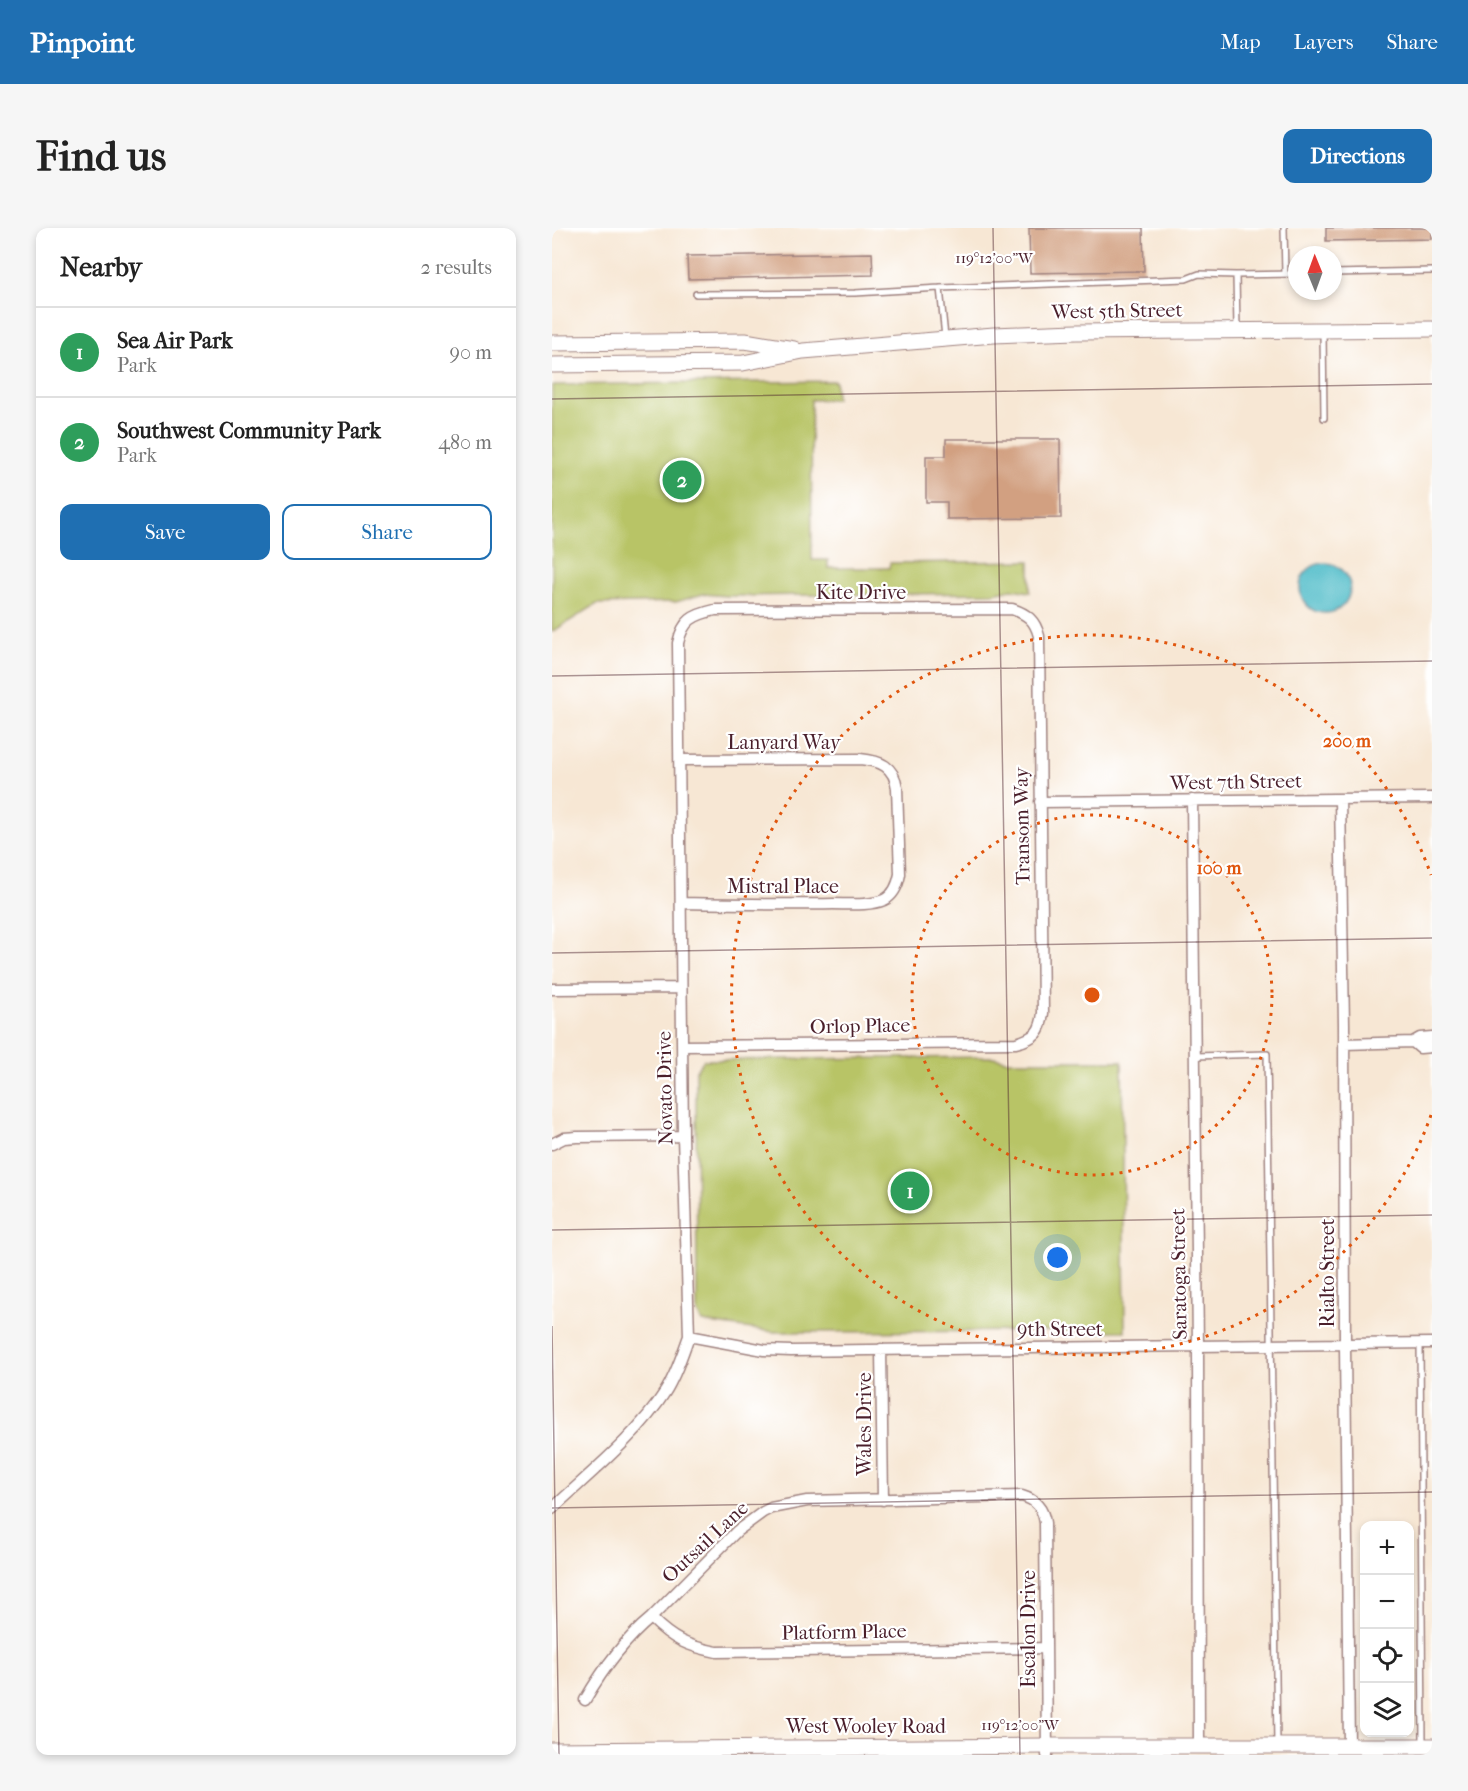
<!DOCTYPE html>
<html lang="en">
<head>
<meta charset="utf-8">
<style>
	:root { --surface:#fff; --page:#f6f6f6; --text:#222; --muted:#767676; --line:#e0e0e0; --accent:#1f6fb2 }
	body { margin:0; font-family:"IM FELL French Canon",serif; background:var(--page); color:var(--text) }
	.controls { position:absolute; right:18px; bottom:18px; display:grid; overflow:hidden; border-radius:12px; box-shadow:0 3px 9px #0003 }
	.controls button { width:54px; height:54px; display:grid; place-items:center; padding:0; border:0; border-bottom:2px solid var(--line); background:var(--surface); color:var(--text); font:30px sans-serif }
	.compass { position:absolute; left:736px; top:18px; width:54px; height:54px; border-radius:50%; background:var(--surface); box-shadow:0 3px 9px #0003; rotate:359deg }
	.you { position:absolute; left:506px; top:1030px; width:21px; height:21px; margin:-15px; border:4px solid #fff; border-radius:50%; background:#1a73e8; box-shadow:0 0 0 9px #1a73e833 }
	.badge { display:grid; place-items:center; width:39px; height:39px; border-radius:50%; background:var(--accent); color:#fff; font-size:20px; font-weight:700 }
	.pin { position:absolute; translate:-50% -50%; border:3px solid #fff; box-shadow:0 2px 6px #0006 }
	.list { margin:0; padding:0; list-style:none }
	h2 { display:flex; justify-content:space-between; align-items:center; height:78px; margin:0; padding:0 24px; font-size:26px }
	h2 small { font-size:20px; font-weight:400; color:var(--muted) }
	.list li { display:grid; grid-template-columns:39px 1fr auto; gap:18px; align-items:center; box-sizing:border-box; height:90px; padding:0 24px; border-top:2px solid var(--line) }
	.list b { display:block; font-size:22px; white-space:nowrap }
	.list p { margin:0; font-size:20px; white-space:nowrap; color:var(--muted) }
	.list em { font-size:20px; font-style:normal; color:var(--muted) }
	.actions { display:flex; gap:12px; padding:18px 24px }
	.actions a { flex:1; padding:14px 0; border:2px solid var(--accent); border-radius:12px; text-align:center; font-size:21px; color:var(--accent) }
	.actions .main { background:var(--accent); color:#fff }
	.icon { flex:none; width:33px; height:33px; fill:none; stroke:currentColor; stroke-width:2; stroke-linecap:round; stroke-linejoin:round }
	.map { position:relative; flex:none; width:880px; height:1527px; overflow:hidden; border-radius:12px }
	header { display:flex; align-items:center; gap:36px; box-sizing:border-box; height:84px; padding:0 30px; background:var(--accent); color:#fff }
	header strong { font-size:28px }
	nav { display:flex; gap:33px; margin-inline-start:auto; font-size:21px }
	.intro { display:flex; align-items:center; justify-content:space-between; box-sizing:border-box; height:144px; padding:0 36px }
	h1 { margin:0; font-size:42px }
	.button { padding:15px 27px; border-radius:12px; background:var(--accent); color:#fff; font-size:21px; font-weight:700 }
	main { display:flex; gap:36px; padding:0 36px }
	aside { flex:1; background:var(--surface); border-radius:12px; box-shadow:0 3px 9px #0003 }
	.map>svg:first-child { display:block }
	.green { fill:#b8c466; stroke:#817248; stroke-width:1.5 }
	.water { fill:#4ebbc8; stroke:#4c6d7a; stroke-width:1.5 }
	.building { fill:#d2a081 }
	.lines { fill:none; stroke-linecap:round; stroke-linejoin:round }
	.lane-casing { stroke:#a08380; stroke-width:8 }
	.street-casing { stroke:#a08380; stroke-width:13 }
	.secondary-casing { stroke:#a08380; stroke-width:17 }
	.lane { stroke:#fff; stroke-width:5 }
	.street { stroke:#fff; stroke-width:10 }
	.secondary { stroke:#fff; stroke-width:15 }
	.ticks { fill:none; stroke:#4a1f2b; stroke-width:1.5; stroke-opacity:0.45 }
	.ring { fill:none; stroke:#e0560e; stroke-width:3; stroke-dasharray:3 6 }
	.labels { text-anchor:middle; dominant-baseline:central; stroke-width:4.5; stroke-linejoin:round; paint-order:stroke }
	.street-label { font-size:20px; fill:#4a1f2b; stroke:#fff }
	.ticks-label { font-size:15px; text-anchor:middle; fill:#4a1f2b; stroke:#fff; stroke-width:4.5; stroke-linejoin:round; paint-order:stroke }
	.centre { fill:#e0560e; stroke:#fff; stroke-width:3 }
	.ring-label { font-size:18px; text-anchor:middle; font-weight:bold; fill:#e0560e; stroke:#fff; stroke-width:4.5; stroke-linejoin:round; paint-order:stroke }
</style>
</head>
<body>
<header>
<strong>Pinpoint</strong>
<nav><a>Map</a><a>Layers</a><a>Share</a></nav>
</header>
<div class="intro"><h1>Find us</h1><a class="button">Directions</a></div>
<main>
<aside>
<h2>Nearby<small>2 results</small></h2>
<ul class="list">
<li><span class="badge" style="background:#2e9e5b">1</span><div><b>Sea Air Park</b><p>Park</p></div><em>90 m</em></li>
<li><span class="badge" style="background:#2e9e5b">2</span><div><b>Southwest Community Park</b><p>Park</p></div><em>480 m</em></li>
</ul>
<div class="actions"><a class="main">Save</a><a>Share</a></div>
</aside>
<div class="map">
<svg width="880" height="1527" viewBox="0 0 880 1527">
	<rect width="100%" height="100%" fill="#fff"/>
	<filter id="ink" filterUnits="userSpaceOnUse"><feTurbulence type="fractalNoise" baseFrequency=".0167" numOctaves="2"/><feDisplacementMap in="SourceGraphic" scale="12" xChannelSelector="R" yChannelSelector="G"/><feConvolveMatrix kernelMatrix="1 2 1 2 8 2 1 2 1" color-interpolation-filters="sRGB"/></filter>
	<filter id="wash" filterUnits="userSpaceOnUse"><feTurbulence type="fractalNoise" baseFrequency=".008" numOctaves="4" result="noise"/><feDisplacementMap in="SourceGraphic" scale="24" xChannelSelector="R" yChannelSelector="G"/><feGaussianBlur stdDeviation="1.35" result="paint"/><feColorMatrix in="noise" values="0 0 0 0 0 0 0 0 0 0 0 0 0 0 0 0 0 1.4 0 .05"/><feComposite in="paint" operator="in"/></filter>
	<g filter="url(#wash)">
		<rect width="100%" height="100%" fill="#f7e7d4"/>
		<path class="green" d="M283,153L284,171L259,172L260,332H276V340H337L338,335L478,333V364L460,361L441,365L175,368L151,366L124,374L45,376L0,404V157Z
			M442,829L457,833H570L573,1103L222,1104L150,1094L145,1084L144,842L152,832Z"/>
		<path class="water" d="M748 360a25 25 0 1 1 50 0a25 25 0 1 1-50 0Z"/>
		<g id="blocks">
			<path class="building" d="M477,0H591L592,43L478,45Z
				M774,0H880V11L774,13Z
				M320,25L321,47L136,51L135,28Z
				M394,211H508L509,290L395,291V274H374V228H394Z"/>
		</g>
	</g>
	<g filter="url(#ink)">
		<use href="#blocks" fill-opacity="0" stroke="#a08380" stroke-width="1.5"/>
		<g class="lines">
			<g class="lane-casing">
				<path id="lane" d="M732,0L733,46
					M781,45L880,43
					M144,66L303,65L388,60
					M685,101L684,47L745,46
					M771,103L772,190
					M393,109L388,60L634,51L647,46L684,47
					M643,828L715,826L725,1516
					M868,1115L871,1515"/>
			</g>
			<g class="street-casing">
				<path id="street" d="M128,532L308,531C329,533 342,538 345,560L348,646C346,657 342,667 332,672C317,678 297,676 281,676C231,677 180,676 129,675
					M788,571L792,796L793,1117L797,1519
					M640,572L646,1118L647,1519
					M488,574L880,570
					M0,761L129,760
					M861,814L868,820L880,819
					M792,816L861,814L868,810L880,809
					M0,916L12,910L25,909L131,908
					M137,1108L212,1122L239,1123L880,1115
					M329,1121L331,1272
					M0,1281C37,1246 86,1207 113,1164C124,1147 130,1127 137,1108L131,908L126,415C131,392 141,387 163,382L460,381C475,386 483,392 487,408L491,785C489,804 483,810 464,815L131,818
					M99,1390C121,1412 135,1418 165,1424L494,1420
					M33,1472C51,1441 71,1413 99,1390L185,1303L211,1284L219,1280L255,1273L470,1268C484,1272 491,1280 493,1295L495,1527"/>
			</g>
			<g class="secondary-casing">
				<path id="secondary" d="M0,115L193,113L242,121
					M0,137L191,135L251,123L442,107L524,104L880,101
					M0,1522L495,1518H880"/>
			</g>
			<use href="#lane" class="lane"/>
			<use href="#street" class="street"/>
			<use href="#secondary" class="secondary"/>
		</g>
	</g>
	<path class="ticks" d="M441,0L468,1527M0,171L880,156M0,448L880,433M0,725L880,710M0,1002L880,987M0,1098L7,1527M0,1280L880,1264"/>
	<g class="ring">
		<circle cx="540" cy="767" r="180"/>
		<path d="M879 887A360 360 0 1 1 879 647"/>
	</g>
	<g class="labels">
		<g class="street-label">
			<text transform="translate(565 83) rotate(-1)">West 5th Street</text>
			<text x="309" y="364">Kite Drive</text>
			<text x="232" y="514">Lanyard Way</text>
			<text transform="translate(684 554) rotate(-1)">West 7th Street</text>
			<text transform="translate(470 598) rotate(-91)">Transom Way</text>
			<text x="231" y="658">Mistral Place</text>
			<text transform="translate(308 798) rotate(-1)">Orlop Place</text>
			<text transform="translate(113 860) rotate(-91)">Novato Drive</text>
			<text transform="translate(775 1045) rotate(-90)">Rialto Street</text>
			<text transform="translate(627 1046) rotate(-91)">Saratoga Street</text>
			<text x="508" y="1101">9th Street</text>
			<text transform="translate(312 1196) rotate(-90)">Wales Drive</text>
			<text transform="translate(153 1314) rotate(-43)">Outsail Lane</text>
			<text transform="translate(476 1401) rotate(-90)">Escalon Drive</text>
			<text transform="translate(292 1404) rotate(-1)">Platform Place</text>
			<text x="314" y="1498">West Wooley Road</text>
		</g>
	</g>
	<g class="ticks-label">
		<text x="442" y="35">119°12'00"W</text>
		<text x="468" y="1502">119°12'00"W</text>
	</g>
	<circle cx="540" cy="767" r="9" class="centre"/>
	<g class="ring-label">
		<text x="795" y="519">200 m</text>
		<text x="667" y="646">100 m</text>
	</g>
</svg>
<div class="controls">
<button>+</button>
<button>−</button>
<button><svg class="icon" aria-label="locate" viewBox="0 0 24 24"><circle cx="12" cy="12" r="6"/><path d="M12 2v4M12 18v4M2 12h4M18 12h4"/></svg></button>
<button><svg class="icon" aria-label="layers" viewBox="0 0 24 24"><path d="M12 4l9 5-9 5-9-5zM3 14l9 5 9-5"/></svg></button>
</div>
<svg class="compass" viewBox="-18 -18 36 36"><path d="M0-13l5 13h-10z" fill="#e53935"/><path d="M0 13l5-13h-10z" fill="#767676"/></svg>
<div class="you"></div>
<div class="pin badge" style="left:358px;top:963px;background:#2e9e5b">1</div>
<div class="pin badge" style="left:130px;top:252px;background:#2e9e5b">2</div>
</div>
</main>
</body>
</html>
